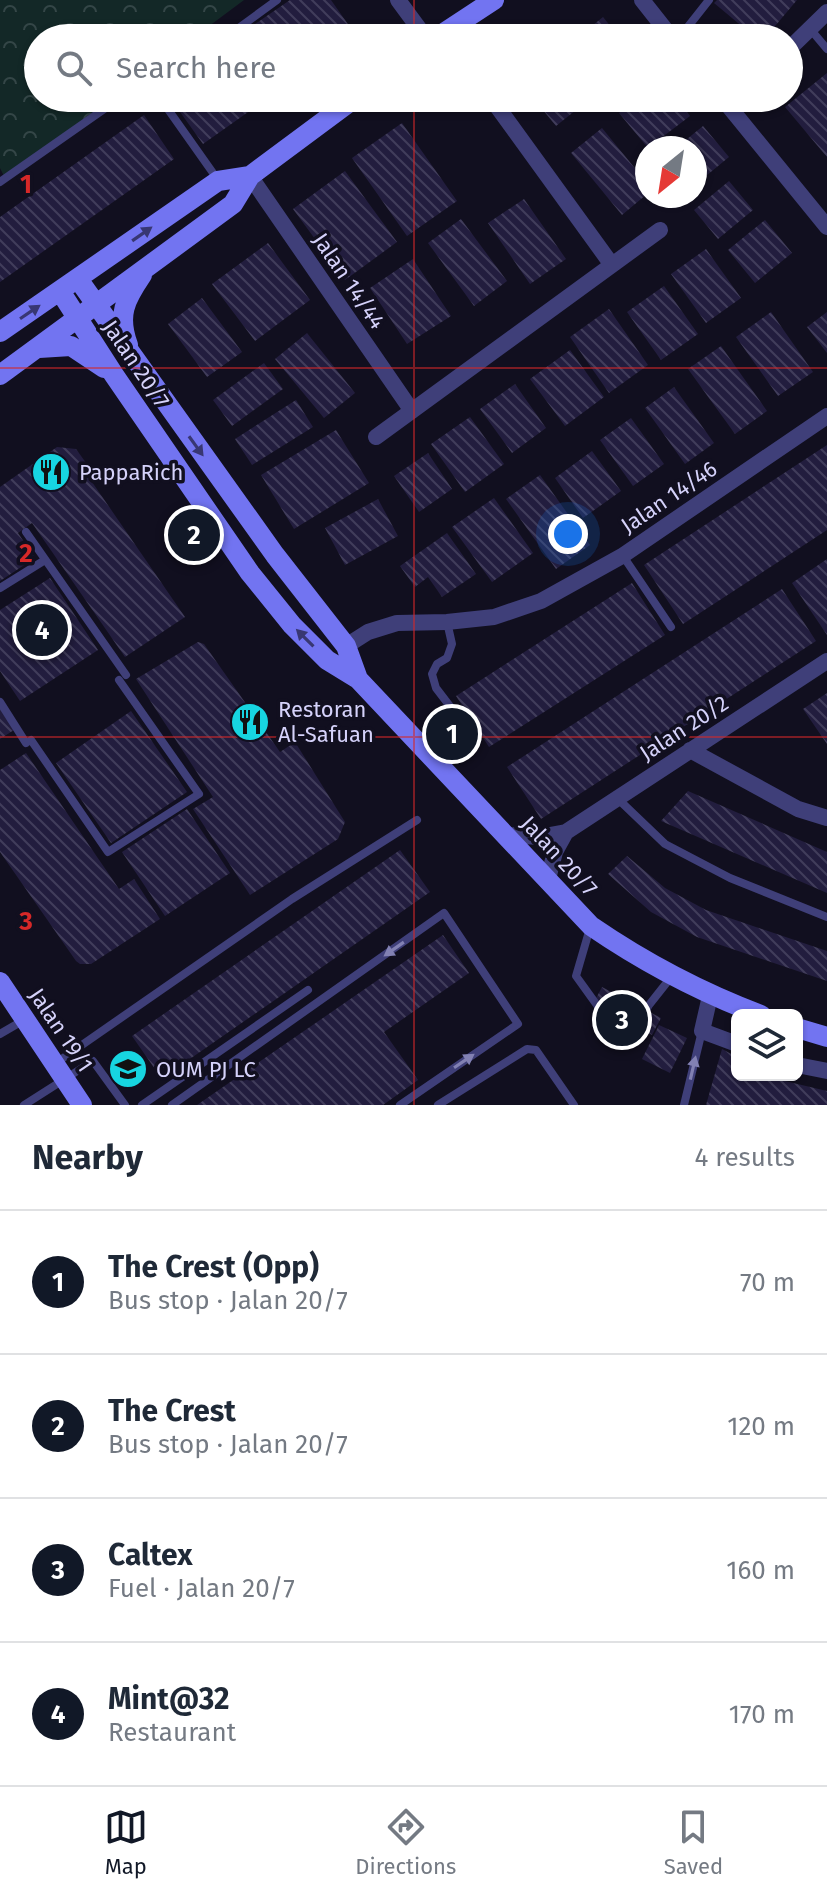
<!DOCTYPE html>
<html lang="en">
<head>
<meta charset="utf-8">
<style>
	:root { --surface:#fff; --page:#f2f2f3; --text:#1f2937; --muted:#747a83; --line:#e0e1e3; --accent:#111827 }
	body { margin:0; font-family:"Fira Sans",sans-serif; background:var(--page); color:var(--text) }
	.controls { position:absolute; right:24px; bottom:24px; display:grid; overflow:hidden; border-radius:12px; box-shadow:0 2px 6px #0004 }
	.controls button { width:72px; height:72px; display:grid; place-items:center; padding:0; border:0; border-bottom:2px solid var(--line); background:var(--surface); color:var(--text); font:40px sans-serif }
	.compass { position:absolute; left:635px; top:136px; width:72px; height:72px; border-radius:50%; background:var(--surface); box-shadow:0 2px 6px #0004; rotate:210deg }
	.you { position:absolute; left:568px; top:534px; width:28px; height:28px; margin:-20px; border:6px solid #fff; border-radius:50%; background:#1a73e8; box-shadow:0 0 0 12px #1a73e833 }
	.badge { display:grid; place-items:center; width:52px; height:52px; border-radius:50%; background:var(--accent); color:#fff; font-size:26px; font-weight:700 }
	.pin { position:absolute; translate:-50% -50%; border:4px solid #fff; box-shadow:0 2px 8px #0006 }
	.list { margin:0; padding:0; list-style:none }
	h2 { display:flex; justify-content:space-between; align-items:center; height:104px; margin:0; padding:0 32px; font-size:34px }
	h2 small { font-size:26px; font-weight:400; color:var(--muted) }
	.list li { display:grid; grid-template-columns:52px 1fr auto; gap:24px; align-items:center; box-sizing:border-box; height:144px; padding:0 32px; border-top:2px solid var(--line) }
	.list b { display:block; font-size:30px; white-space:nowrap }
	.list p { margin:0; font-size:26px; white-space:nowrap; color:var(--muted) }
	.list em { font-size:26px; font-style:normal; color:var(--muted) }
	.icon { flex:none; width:44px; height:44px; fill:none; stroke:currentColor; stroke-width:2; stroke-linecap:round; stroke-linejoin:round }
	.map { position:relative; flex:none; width:827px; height:1105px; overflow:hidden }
	.search { position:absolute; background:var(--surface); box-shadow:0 2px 6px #0004; left:24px; right:24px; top:24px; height:88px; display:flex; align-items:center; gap:20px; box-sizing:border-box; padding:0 28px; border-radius:44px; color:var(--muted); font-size:30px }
	.sheet { height:680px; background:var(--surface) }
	nav { display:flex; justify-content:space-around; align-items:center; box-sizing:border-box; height:112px; border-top:2px solid var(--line); background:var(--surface); font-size:22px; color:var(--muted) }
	nav a { display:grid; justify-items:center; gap:4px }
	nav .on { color:var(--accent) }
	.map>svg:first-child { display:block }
	.park { fill:url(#park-crowns) }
	.building { fill:url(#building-back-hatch) }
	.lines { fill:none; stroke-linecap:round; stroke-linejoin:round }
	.lane { stroke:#3f3f79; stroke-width:8 }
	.street { stroke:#3f3f79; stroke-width:16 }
	.secondary { stroke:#7274f1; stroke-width:20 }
	.oneway { fill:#383773 }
	.oneway2 { fill:#8281b3 }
	.grid { fill:none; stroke:#d62828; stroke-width:2; stroke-opacity:0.55 }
	.labels { text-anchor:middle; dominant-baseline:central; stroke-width:7; stroke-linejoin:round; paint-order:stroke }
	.street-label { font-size:22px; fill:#d5d2fa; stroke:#110f1f }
	.poi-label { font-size:22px; fill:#d5d2fa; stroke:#110f1f; text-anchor:start }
	.grid-label { font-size:26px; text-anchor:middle; font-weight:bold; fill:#d62828; stroke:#110f1f; stroke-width:7; stroke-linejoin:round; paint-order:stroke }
</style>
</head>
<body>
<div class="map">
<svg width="827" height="1105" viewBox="0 0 827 1105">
	<defs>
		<pattern id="park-crowns" width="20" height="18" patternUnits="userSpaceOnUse" patternTransform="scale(2)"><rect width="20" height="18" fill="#132827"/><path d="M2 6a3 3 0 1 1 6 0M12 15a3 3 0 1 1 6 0" fill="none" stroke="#344647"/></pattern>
		<pattern id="building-back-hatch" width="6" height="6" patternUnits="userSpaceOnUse" patternTransform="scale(2)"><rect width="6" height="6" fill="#221d3e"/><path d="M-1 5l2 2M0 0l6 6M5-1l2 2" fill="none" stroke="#413d5b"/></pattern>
	</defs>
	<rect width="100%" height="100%" fill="#110f1f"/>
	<path class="park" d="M0,0H244L193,38H38V98H112L5,178L0,168Z"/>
	<path class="building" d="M290,0H331L357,37L235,38Z
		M717,0H797L765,38H756L714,3Z
		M603,17L620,38H577Z
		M827,73V157L785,107Z
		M170,98H268L203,144Z
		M533,98H591L556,126Z
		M637,98H676L690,116L648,148L619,113Z
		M144,115L174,159L0,282V217Z
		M402,123L457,201L407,236L352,158Z
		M703,126L729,157L695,185V148H676Z
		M602,128L647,183V194L622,215L571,153Z
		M345,171L397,242L345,280L293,209Z
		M729,181L753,210L718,239L694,210Z
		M524,199L566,259L530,284L488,223Z
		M461,219L507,281L474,306L428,243Z
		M765,220L792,253L755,283L728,250Z
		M268,243L310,300L255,341L212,284Z
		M706,249L741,298L706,323L671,274Z
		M413,259L451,316L407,344L370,288Z
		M664,286L698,334L661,360L627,312Z
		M202,298L242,352L207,377L168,324Z
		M609,309L648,365L609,393L570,337Z
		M771,312L813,372L778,396L736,337Z
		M827,312V353L807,327Z
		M307,333L355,393L324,418L275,359Z
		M721,346L767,411L735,434L688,369Z
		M570,350L604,397L565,426L530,379Z
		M264,363L283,389L232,426L213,400Z
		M515,384L546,428L512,453L480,409Z
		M674,387L714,443L685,464L645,408Z
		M296,400L313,427L252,465L235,439Z
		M470,417L504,464L465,492L431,444Z
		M631,418L664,464L633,486L600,440Z
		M336,430L369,483L294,529L261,475Z
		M827,445V530L683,624L644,565Z
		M57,447L76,449L97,478L92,482L185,617L125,657L32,523L18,533L35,558L0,581V487Z
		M592,451L621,491L583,518L555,478Z
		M428,453L452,489L419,512L394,476Z
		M540,475L590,545L556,569L506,499Z
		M494,498L533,553L492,582L452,527Z
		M378,499L398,536L345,565L325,528Z
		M447,533L476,574L442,597L428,577L415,587L400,566Z
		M827,559V635L792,583Z
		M50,578L98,650L20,701L0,671V610Z
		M632,583L665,635L489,747L456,696Z
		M782,589L816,641L541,819L507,767Z
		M198,642L204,644L280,752L295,742L345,822L338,839L250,895L193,809L213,797L136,679Z
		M827,693V744L803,709Z
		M0,709L14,730L0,739Z
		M131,711L187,792L111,843L56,763Z
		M26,753L119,889L134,879L160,919L91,964H80L76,961L0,852V770Z
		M688,791L827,852V893L661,821Z
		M187,809L230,873L165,916L122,852Z
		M400,850L430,892L174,1070L170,1064L157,1072L132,1036Z
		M627,856L665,888L706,910L827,951V981L697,937L651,912L608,874Z
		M443,935L469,973L384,1032L418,1080L383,1105H197Z
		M602,987L661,1018L652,1035L593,1004Z
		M659,1025L687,1038L670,1073L642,1059Z
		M722,1049L737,1057V1075H774L785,1081L827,1091V1105H706Z"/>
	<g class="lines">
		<path class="lane" d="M811,30L827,49
			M225,38L277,0
			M679,38L709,0
			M160,98L218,180
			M0,182L120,98
			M26,532L126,675
			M623,556L671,627
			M0,588L45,560
			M447,622L452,644L447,658L437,664L432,674L436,688L472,735
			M0,702L26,743
			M31,740L108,852L199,794L119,680
			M618,799L665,844L730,878L827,917
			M590,928L576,976L607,1019L633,1033L649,1005L672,976
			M0,1034L24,1020
			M56,1063L292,899L417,820
			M24,1105L93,1061L125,1105
			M142,1105L308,990
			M172,1105L444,913L518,1024L400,1105
			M438,1105L527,1049L536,1050L574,1105
			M684,1105L702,1031"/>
		<path class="street" d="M398,0L426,38
			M642,0L672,38
			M789,49L827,12
			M491,98L612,265
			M722,98L827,227
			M250,176L412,411
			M376,437L660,230
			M346,646L368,632L397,623L447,622L494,617L541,601L622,556L827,416
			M690,750L798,809L827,818
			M507,835L539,837L566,832L827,661
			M548,879L555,852L566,832
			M710,996L702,1031L737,1044
			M797,1065L827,1071"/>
		<path class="secondary" d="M436,38L494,0
			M78,279L275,555L346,646L358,679
			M60,291L114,375L250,573L292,625L327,660L358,679L591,926C645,963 700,992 761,1015
			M0,332L218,181L250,176
			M128,345C117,315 125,300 142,275
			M39,348L71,346L104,368
			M0,375L233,204L250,176L355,98
			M0,982L82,1105
			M797,1028L827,1037"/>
	</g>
	<defs><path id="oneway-solid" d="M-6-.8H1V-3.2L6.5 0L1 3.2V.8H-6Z" transform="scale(2)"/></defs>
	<g class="oneway">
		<use href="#oneway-solid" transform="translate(142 234) rotate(-35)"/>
		<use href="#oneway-solid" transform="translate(30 312) rotate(-34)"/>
		<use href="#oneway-solid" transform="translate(196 446) rotate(54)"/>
		<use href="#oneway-solid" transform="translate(305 638) rotate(-135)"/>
	</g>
	<g class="oneway2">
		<use href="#oneway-solid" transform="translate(394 949) rotate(145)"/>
		<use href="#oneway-solid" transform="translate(464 1061) rotate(-34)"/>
		<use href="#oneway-solid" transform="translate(693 1068) rotate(-77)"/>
	</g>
	<path class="grid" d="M414,0V38M414,98V1105M0,368H827M0,737H827"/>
	<defs>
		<g id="restaurant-disc" transform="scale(2)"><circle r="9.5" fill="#17d5e1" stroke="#110f1f"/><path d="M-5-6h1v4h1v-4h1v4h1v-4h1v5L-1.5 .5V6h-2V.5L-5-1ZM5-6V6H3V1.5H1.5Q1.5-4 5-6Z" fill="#111"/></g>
		<g id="university-disc" transform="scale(2)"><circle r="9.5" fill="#17d5e1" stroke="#110f1f"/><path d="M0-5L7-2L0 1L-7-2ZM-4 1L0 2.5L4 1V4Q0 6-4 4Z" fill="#111"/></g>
	</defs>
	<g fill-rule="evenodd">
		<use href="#restaurant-disc" x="51" y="472"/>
		<use href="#restaurant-disc" x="250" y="722"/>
		<use href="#university-disc" x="128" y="1069"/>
	</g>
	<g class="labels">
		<g class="street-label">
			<text transform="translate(349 281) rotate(56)">Jalan 14/44</text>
			<text transform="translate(136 364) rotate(56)">Jalan 20/7</text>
			<text transform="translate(669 497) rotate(-34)">Jalan 14/46</text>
			<text transform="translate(684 728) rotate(-33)">Jalan 20/2</text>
			<text transform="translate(559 856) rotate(47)">Jalan 20/7</text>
			<text transform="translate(61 1030) rotate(56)">Jalan 19/1</text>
		</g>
		<g class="poi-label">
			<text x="79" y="472">PappaRich</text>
			<text x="278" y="709">Restoran<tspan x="278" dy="25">Al-Safuan</tspan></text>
			<text x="156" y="1069">OUM PJ LC</text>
		</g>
	</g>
	<g class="grid-label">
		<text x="26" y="193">1</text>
		<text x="26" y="562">2</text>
		<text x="26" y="930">3</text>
	</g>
</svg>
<div class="controls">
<button><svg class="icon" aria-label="layers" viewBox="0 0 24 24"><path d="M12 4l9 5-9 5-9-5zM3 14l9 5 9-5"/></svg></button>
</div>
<svg class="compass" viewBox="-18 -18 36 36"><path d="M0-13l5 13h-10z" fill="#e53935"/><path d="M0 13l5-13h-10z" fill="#747a83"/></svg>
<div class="you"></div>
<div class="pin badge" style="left:452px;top:734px">1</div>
<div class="pin badge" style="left:194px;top:535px">2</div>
<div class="pin badge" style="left:622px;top:1020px">3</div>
<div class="pin badge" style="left:42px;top:630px">4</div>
<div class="search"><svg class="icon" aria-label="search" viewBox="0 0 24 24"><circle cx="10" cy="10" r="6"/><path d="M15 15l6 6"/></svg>Search here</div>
</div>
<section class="sheet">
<h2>Nearby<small>4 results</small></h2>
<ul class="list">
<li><span class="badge">1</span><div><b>The Crest (Opp)</b><p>Bus stop · Jalan 20/7</p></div><em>70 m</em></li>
<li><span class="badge">2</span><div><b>The Crest</b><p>Bus stop · Jalan 20/7</p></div><em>120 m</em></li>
<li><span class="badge">3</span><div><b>Caltex</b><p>Fuel · Jalan 20/7</p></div><em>160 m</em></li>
<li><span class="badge">4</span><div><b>Mint@32</b><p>Restaurant</p></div><em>170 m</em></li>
</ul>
</section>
<nav>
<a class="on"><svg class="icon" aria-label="map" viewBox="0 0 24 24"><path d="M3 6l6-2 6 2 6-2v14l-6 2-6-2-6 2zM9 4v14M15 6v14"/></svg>Map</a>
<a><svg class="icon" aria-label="directions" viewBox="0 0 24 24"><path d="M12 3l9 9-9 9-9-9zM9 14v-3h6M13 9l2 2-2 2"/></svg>Directions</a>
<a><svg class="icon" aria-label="saved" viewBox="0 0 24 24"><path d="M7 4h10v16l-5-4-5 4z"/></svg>Saved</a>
</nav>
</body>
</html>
